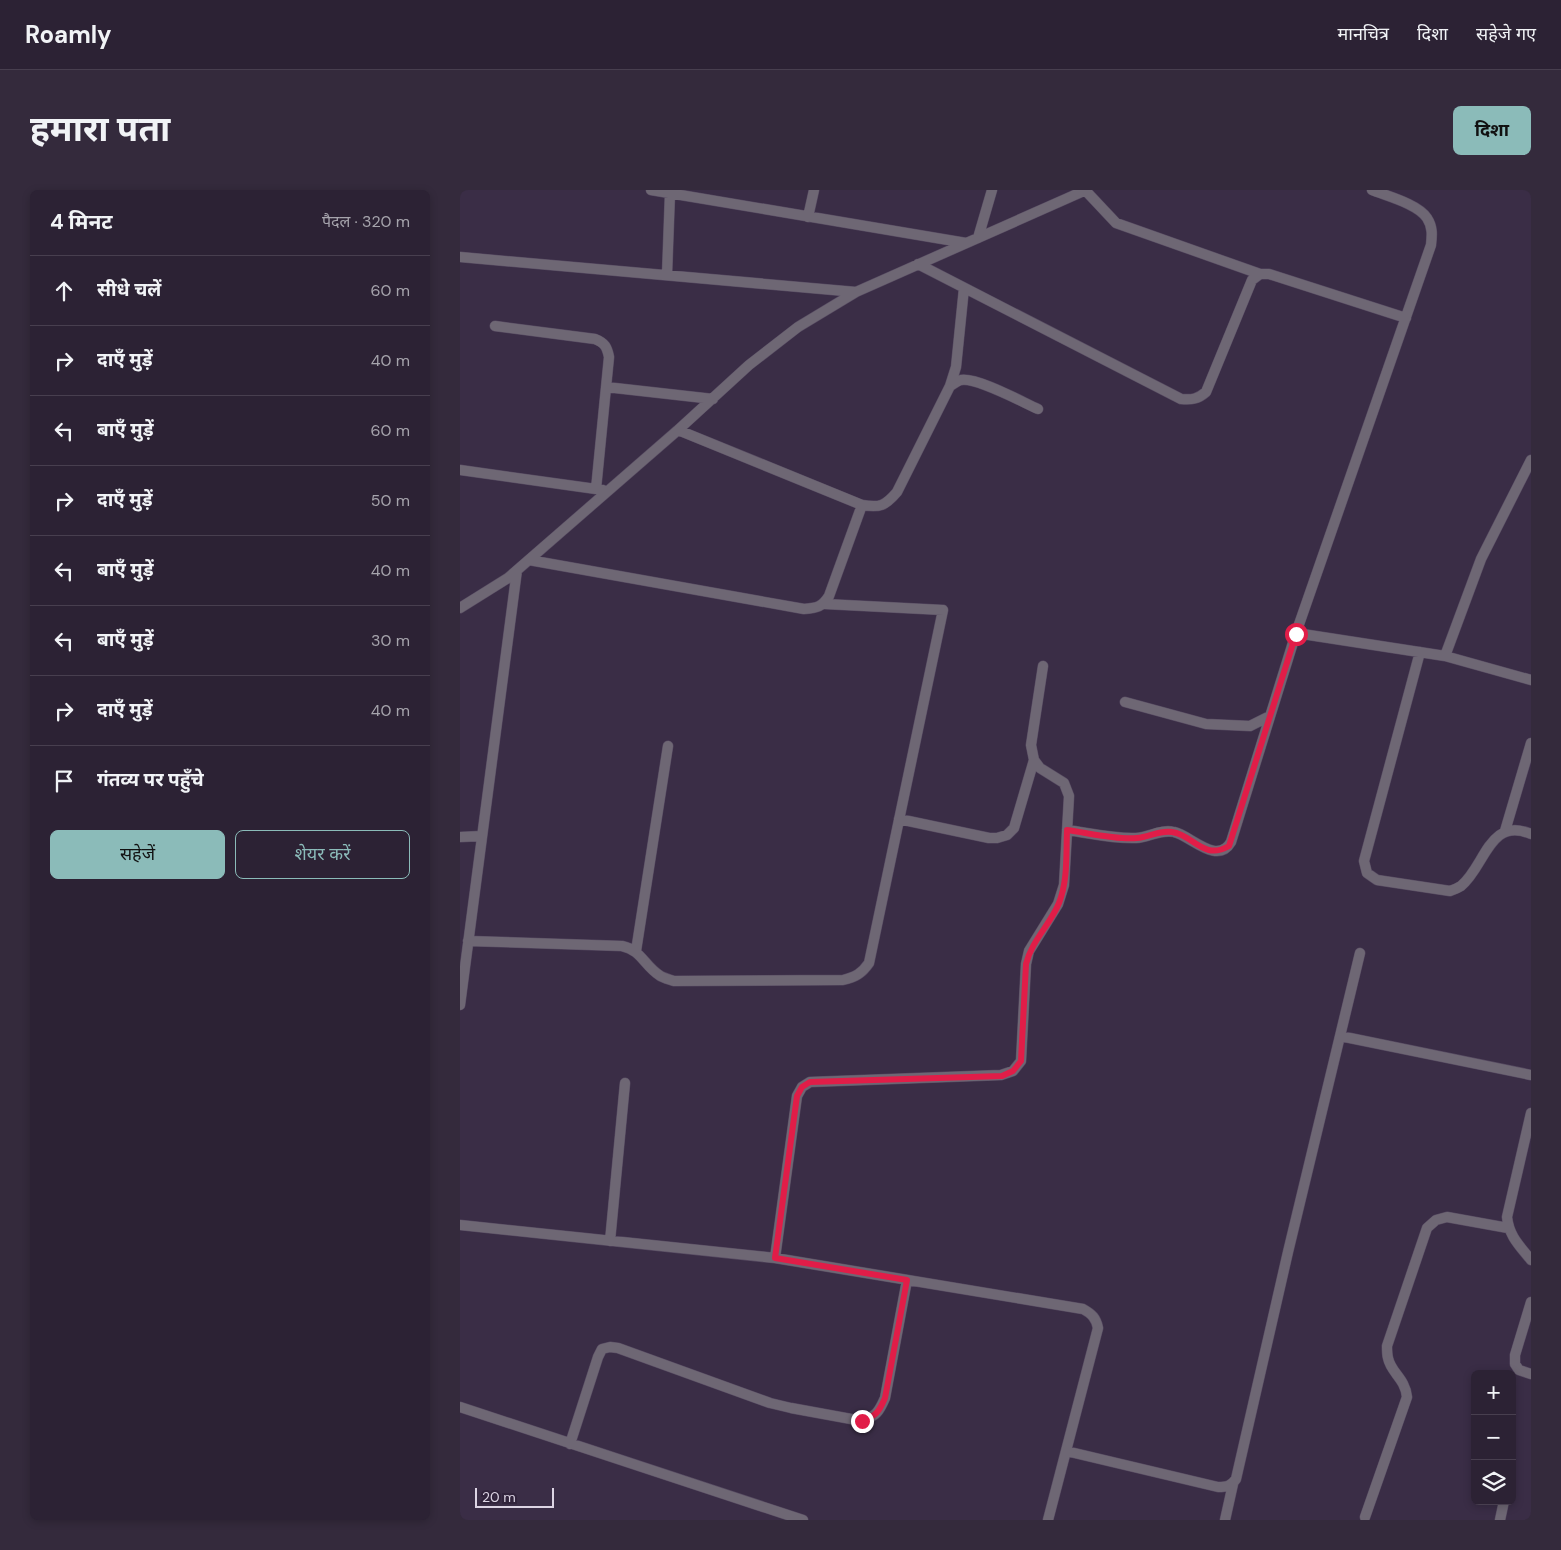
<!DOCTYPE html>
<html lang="hi">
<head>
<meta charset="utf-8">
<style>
	:root { --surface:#2c2234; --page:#342a3c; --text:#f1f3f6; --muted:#a6a4ac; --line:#483f4f; --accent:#8bbbb9 }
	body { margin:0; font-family:"DM Sans","Noto Sans Devanagari",sans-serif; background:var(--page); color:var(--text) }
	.controls { position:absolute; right:15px; bottom:15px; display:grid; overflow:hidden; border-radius:8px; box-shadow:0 2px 8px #0003 }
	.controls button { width:45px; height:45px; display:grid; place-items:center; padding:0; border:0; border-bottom:1px solid var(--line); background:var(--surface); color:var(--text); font:25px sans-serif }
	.scale { position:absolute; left:15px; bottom:12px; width:79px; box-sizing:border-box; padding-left:5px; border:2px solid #dcd4e4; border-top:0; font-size:14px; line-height:18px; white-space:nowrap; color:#dcd4e4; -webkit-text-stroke:4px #30233b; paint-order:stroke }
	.stop { position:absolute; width:15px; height:15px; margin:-11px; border:4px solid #e11d48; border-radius:50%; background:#fff }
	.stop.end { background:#e11d48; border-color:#fff; box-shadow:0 1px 5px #0008 }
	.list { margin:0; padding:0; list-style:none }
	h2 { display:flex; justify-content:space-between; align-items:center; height:65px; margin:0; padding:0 20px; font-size:21px }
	h2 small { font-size:16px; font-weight:400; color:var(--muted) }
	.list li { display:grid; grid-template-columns:32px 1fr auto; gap:15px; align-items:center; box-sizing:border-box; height:70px; padding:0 20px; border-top:1px solid var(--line) }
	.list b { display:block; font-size:19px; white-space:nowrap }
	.list em { font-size:16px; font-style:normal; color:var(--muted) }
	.actions { display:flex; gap:10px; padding:15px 20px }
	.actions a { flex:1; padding:11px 0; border:1px solid var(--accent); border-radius:8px; text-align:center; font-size:18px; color:var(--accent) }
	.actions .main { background:var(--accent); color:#111 }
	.icon { flex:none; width:28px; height:28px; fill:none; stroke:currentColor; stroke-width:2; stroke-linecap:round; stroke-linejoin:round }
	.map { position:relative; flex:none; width:1071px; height:1330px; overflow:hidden; border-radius:8px }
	header { display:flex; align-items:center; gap:30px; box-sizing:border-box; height:70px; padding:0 25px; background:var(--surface); border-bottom:1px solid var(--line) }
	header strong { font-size:24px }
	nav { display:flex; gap:28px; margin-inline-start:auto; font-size:18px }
	.intro { display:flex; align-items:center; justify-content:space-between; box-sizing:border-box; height:120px; padding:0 30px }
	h1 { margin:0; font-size:35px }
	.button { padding:12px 22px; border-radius:8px; background:var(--accent); color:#111; font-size:18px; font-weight:700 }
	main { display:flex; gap:30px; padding:0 30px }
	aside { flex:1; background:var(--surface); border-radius:8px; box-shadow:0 2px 8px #0003 }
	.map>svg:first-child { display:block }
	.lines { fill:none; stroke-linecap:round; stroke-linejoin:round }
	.lane-casing { stroke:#574b62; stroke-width:11 }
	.street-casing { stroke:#574b62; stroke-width:11 }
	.lane { stroke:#6e6774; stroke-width:10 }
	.street { stroke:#6e6774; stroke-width:10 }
	.route { stroke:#e11d48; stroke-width:6 }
</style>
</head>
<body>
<header>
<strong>Roamly</strong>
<nav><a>मानचित्र</a><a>दिशा</a><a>सहेजे गए</a></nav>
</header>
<div class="intro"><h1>हमारा पता</h1><a class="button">दिशा</a></div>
<main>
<aside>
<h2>4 मिनट<small>पैदल · 320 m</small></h2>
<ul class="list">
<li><svg class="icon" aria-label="ahead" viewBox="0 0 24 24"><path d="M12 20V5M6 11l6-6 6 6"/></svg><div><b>सीधे चलें</b></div><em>60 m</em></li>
<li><svg class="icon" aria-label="right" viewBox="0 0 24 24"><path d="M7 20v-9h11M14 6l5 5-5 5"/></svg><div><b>दाएँ मुड़ें</b></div><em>40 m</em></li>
<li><svg class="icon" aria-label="left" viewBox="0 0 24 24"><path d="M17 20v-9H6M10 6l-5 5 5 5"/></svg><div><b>बाएँ मुड़ें</b></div><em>60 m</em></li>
<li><svg class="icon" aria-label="right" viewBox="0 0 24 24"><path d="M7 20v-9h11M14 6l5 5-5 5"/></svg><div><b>दाएँ मुड़ें</b></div><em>50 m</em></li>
<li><svg class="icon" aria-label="left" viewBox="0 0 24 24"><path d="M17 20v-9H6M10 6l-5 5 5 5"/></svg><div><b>बाएँ मुड़ें</b></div><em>40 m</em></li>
<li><svg class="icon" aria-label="left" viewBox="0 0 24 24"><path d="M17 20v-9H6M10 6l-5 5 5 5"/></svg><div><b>बाएँ मुड़ें</b></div><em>30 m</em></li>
<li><svg class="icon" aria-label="right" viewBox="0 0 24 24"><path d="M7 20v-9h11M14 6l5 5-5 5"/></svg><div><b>दाएँ मुड़ें</b></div><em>40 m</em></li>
<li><svg class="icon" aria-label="arrive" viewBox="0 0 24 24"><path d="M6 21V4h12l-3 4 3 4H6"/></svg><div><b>गंतव्य पर पहुँचे</b></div></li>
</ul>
<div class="actions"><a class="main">सहेजें</a><a>शेयर करें</a></div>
</aside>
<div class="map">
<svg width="1071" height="1330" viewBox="0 0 1071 1330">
	<rect width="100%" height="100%" fill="#3a2d46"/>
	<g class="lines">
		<g class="lane-casing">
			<path id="lane" d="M1040,1330L1044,1311"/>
		</g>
		<g class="street-casing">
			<path id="street" d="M191,0L506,53
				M625,0L656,33L800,84
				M348,27L354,0
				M518,48L532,0
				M0,67L396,102
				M458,74L721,209C732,210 738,209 746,202L792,90L800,84H809L946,128
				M207,85L210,3
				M35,136L135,149C145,153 147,157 149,167L136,299
				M490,196L496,177L504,98
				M146,197L253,209
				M218,240L402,315C420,318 425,316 437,302L490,196C494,194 497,191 501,190C517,187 562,212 578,219
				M0,280L143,300
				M69,370L344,419C357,418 362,417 369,406L402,315
				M0,418L48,388L218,240L289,175L338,137L396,102L626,0
				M836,443L985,466L1071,490
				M960,462L904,671L907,683L917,690L990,701C993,700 998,698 1001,696C1025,677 1029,626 1071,644
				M985,466L1021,369L1071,270
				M665,512L746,534L790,536L810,526
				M439,629L529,648H537L547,645L554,638L574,570
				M607,640C630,643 653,649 676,648C689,647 701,639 714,642C730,645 757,676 771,652L836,443L971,55C972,46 973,37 967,28C958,14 927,6 912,0
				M1045,641L1071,553
				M0,647L22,646
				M8,751L162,756C181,760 184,775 199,785C203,788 208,789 214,791L383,790C396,787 402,783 409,773L483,420L365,414
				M176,761L208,556
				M0,815L57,380
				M880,846L1071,885
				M1071,923L1047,1027C1049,1046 1059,1055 1071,1070
				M0,1035L315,1068L623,1119C632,1124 636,1128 638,1138L588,1330
				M150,1051L165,893
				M315,1068L337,906L342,897L350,892L541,885L553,881L561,871L566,774L569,761L598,714L604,695L609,606L604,593L580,578L574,570L571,555L583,476
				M1071,1112L1055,1165V1174L1059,1180L1071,1184
				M0,1217L343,1330
				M110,1254L138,1167L142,1159L150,1157L158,1158L310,1213L331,1218L402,1231C416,1226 419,1222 425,1208L447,1090
				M606,1261L758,1297C767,1297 771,1296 776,1289L828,1062L900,763
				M905,1327L947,1207C945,1188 931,1183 928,1168C927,1164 927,1160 927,1156L967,1038L976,1030L987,1027L1048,1038
				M765,1330L773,1294"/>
		</g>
		<use href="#lane" class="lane"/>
		<use href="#street" class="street"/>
	</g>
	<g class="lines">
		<path class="route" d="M402,1231C416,1226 419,1222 425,1208L447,1090L315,1068L337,906L342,897L350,892L542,886L553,881L561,871L566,774C572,750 590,735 599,713C608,690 606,664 607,640C629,643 656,650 677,648C689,647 700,640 712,642C734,645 743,671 769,656L836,444"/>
	</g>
</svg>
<div class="controls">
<button>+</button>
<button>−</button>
<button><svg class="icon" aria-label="layers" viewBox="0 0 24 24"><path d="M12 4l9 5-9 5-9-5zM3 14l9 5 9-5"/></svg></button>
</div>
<div class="scale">20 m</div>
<div class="stop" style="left:836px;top:444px"></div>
<div class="stop end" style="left:402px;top:1231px"></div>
</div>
</main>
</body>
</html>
